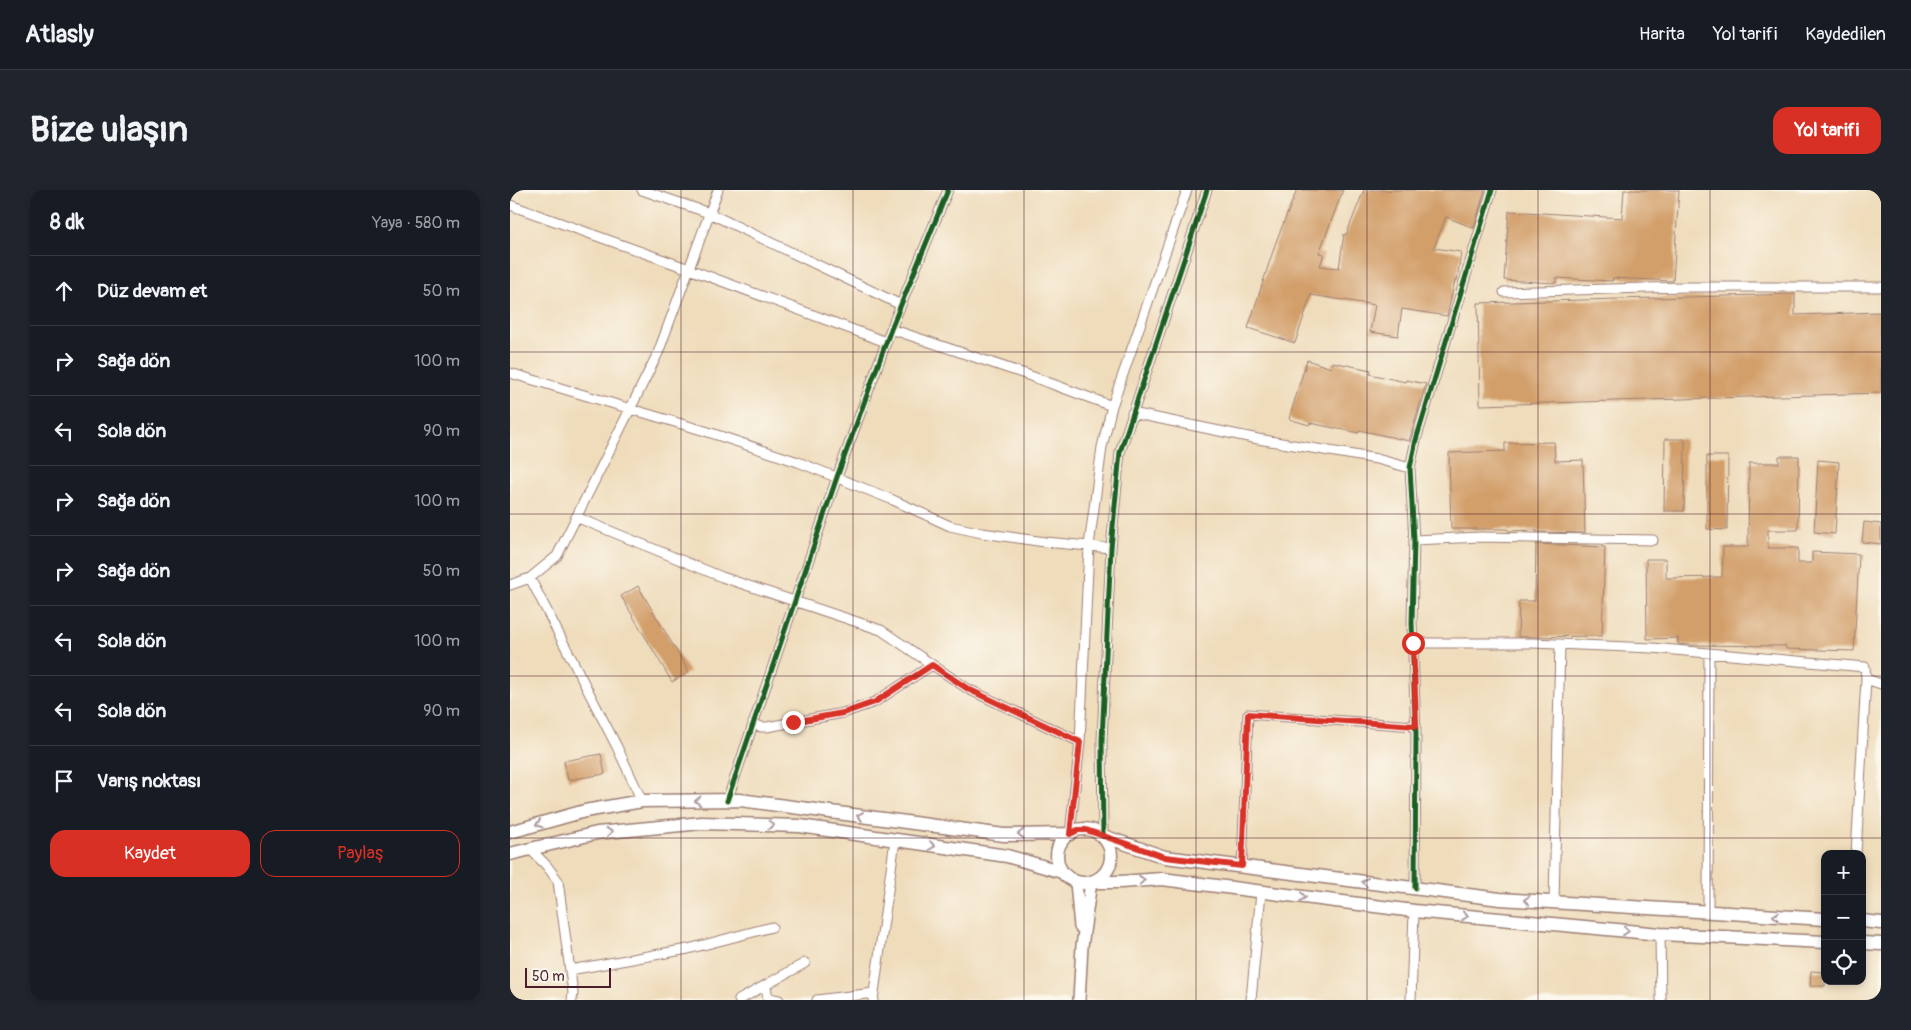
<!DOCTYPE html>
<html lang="tr">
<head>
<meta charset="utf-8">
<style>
	:root { --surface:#171b24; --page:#20242c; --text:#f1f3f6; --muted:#9ea1a6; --line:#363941; --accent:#d93025 }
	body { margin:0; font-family:Pangolin,sans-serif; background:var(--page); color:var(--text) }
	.controls { position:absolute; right:15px; bottom:15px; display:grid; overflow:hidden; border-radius:10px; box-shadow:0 2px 8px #0003 }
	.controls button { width:45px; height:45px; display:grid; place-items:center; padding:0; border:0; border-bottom:1px solid var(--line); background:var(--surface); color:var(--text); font:25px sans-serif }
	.scale { position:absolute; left:15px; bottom:12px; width:86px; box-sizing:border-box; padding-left:5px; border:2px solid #4a1f2b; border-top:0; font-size:14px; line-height:18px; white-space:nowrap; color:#4a1f2b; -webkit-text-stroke:4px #fbf7ec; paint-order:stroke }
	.stop { position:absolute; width:15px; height:15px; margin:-11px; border:4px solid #d93025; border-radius:50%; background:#fff }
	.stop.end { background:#d93025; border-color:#fff; box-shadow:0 1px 5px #0008 }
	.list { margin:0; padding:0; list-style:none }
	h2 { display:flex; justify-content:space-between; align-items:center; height:65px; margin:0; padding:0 20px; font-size:21px }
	h2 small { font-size:16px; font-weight:400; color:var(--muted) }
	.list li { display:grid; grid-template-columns:32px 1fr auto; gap:15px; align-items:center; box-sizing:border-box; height:70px; padding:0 20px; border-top:1px solid var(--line) }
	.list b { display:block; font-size:19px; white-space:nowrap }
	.list em { font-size:16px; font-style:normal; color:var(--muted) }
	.actions { display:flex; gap:10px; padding:15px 20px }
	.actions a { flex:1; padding:11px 0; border:1px solid var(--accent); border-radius:15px; text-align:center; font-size:18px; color:var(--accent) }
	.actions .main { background:var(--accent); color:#fff }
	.icon { flex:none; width:28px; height:28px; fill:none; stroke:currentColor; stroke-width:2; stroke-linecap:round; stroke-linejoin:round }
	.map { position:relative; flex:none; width:1371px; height:810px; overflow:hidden; border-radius:15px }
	header { display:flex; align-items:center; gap:30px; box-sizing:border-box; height:70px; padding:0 25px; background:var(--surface); border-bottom:1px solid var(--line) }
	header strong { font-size:24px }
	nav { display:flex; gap:28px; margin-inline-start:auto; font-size:18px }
	.intro { display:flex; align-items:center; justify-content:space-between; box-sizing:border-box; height:120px; padding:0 30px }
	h1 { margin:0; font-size:35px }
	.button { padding:12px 22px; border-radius:15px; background:var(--accent); color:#fff; font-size:18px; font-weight:700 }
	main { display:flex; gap:30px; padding:0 30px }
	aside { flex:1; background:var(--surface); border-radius:15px; box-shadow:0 2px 8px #0003 }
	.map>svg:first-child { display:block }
	.building { fill:#d29e69 }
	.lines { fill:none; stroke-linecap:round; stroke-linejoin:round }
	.minor-casing { stroke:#9c7e73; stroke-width:11 }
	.tertiary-casing { stroke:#9c7e73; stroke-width:14 }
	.secondary-casing { stroke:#9c7e73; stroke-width:15 }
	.minor { stroke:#fff; stroke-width:9 }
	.tertiary { stroke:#fff; stroke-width:11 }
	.secondary { stroke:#fff; stroke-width:12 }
	.cycleway-casing { stroke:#fbf7ec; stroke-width:8 }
	.cycleway { stroke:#1b5e20; stroke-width:5 }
	.oneway { stroke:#ae9aa0 }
	.route { stroke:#d93025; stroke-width:6 }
	.grid { fill:none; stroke:#4a1f2b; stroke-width:1; stroke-opacity:0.55 }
</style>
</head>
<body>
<header>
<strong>Atlasly</strong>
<nav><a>Harita</a><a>Yol tarifi</a><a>Kaydedilen</a></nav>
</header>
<div class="intro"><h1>Bize ulaşın</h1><a class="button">Yol tarifi</a></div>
<main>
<aside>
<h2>8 dk<small>Yaya · 580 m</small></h2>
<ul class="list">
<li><svg class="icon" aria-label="ahead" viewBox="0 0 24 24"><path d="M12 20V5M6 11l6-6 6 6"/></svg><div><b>Düz devam et</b></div><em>50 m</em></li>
<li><svg class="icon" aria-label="right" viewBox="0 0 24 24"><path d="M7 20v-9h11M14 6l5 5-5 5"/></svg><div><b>Sağa dön</b></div><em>100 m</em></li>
<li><svg class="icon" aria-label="left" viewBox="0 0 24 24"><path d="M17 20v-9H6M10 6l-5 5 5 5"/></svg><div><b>Sola dön</b></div><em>90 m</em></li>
<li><svg class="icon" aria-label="right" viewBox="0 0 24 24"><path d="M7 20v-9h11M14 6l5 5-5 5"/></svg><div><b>Sağa dön</b></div><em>100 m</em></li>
<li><svg class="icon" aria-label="right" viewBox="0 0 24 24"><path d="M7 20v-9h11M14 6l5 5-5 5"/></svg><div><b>Sağa dön</b></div><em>50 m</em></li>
<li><svg class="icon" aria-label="left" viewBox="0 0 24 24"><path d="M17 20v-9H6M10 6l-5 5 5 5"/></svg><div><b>Sola dön</b></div><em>100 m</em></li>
<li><svg class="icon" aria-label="left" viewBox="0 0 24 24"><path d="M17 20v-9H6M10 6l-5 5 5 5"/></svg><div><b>Sola dön</b></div><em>90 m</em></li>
<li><svg class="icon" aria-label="arrive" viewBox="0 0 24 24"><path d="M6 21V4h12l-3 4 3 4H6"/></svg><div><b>Varış noktası</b></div></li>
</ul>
<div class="actions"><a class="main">Kaydet</a><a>Paylaş</a></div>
</aside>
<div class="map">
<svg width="1371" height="810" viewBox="0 0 1371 810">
	<rect width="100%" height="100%" fill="#fbf7ec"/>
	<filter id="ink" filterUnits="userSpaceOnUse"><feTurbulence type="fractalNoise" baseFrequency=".02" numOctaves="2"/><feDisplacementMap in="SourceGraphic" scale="10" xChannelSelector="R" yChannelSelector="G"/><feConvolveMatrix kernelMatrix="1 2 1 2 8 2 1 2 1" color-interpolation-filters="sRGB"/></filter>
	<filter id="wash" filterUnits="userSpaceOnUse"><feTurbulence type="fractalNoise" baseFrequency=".0096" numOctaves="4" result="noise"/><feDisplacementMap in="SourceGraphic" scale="20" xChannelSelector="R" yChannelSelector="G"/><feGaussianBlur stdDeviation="1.12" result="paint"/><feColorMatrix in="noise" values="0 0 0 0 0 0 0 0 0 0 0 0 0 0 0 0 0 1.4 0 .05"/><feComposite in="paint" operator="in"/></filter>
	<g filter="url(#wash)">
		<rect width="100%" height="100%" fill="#efdcbb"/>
		<g id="blocks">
			<path class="building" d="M787,0H833L809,63L814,64L810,76L829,78L834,44L836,45L854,0H975L964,38L936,27L924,58L951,62L947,91L945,90L937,126L892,119L888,146L860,142L865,115L801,105L785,153L738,138L767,49Z
				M1114,0H1169L1163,91L1103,88L1102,91L1046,88V93L994,90L999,21L1112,28Z
				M1285,104V125L1371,122V203L970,215L968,113Z
				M797,170L821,178L822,172L861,180L860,184L895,192L896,190L916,194L899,251L849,240V243L800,233L799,235L779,229Z
				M1155,249H1175L1174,321H1154Z
				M1044,252L1045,271L1073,270L1075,343L1026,342V340L998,341L997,339H941L939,263L995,261V253Z
				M1197,266H1218L1217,340L1197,339Z
				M1269,266H1289L1288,340H1258V358H1288V373H1302V362L1349,364L1344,461L1276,459V456L1179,455L1168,454V448L1137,449L1136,369H1156V388L1212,387L1213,357H1238L1239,273H1269Z
				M1308,270L1329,272L1325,344L1304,342Z
				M1354,332L1371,334V354L1352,352Z
				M1026,354L1095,357L1092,446L1008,447L1009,411H1025Z
				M128,396L179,482L162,492L111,406Z
				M91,564L95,584L58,590L54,571Z
				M1301,781L1315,782V796H1300Z"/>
		</g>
	</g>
	<g filter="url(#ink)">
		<use href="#blocks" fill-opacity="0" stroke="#9c7e73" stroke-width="1"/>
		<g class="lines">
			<g class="minor-casing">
				<path id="minor" d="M132,0L199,23L391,115
					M0,15L179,79L376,152
					M994,102L1174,97H1371
					M381,139L515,184L602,216
					M0,183L195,241L288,272L383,310L440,336L472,343L535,352L601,358
					M622,223L748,249L867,269L900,278
					M66,327L212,387L371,440L458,499L570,552
					M904,350L971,347L1143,350
					M20,388L107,557L132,611
					M0,395L20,388L47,366L148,163L208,0
					M903,453H1022L1142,458L1355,477L1356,489L1371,494
					M243,533L251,537H257L333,523L365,512L422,475
					M217,611L327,287L381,139L438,0
					M560,644L570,552L579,356L592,257L602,216L677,0
					M593,646L592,550L601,358L610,262L697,0
					M20,659L37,676L48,691L63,803L62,810
					M1346,664L1356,489
					M732,676L738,524L905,536
					M905,698L906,544L902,433L904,350L900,278L906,250L982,0
					M1044,712L1050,454
					M1198,722L1199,463
					M1150,744L1151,810
					M60,780L178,759L262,737
					M256,795L258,810
					M259,808L269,810
					M229,810L295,773
					M307,810L364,803
					M363,810L385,650
					M741,810L751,702
					M901,810L904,721"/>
			</g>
			<g class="tertiary-casing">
				<path id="tertiary" d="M566,692L570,737
					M569,810L572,756L581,692"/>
			</g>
			<g class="secondary-casing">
				<path id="secondary" d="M547 666a27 27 0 1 1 54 0a27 27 0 1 1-54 0Z
					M0,642L75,621L132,611L230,610L494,645L560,644
					M593,646L655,667L990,709L1315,729
					M0,664L87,643L192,633L290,636L497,666L552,682
					M583,692H610L652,689L904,721L1150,744L1315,752
					M1352,731L1371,733
					M1352,753L1371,754"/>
			</g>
			<use href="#minor" class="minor"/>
			<use href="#tertiary" class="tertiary"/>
			<use href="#secondary" class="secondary"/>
			<g class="cycleway-casing">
				<path id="cycleway" d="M217,611L327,287L381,139L438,0
					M593,646L592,550L601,358L610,262L697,0
					M905,698L906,544L902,433L904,350L900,278L906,250L982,0"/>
			</g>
			<use href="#cycleway" class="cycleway"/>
		</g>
		<defs><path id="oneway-chevron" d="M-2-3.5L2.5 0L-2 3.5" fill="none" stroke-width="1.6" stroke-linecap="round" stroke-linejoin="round" transform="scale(1.25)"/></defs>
		<g class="oneway">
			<use href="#oneway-chevron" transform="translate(188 611) rotate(180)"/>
			<use href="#oneway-chevron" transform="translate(350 626) rotate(-172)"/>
			<use href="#oneway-chevron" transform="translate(29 634) rotate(164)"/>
			<use href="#oneway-chevron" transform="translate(261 635) rotate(2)"/>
			<use href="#oneway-chevron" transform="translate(99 642) rotate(-6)"/>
			<use href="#oneway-chevron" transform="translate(511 644) rotate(179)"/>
			<use href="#oneway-chevron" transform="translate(422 656) rotate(8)"/>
			<use href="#oneway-chevron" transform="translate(632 690) rotate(-4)"/>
			<use href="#oneway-chevron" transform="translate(855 692) rotate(-173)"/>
			<use href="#oneway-chevron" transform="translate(793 707) rotate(7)"/>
			<use href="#oneway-chevron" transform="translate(1017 710) rotate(-176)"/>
			<use href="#oneway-chevron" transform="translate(955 726) rotate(5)"/>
			<use href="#oneway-chevron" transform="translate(1266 726) rotate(-176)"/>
			<use href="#oneway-chevron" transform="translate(1116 741) rotate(5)"/>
		</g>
	</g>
	<g class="lines" filter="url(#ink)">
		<path class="route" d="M283,532L333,523L365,512L422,475L458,499L570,552L560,644L568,640H576L655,667L732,676L738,524L906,536L903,453"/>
	</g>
	<path class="grid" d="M171,0V810M343,0V810M514,0V810M686,0V810M857,0V810M1028,0V810M1200,0V810M0,162H1371M0,324H1371M0,486H1371M0,648H1371"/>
</svg>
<div class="controls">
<button>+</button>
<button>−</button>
<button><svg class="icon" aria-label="locate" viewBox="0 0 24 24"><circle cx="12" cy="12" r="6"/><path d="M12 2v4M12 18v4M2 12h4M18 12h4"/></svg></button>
</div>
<div class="scale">50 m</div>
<div class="stop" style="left:903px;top:453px"></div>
<div class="stop end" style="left:283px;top:532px"></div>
</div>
</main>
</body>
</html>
